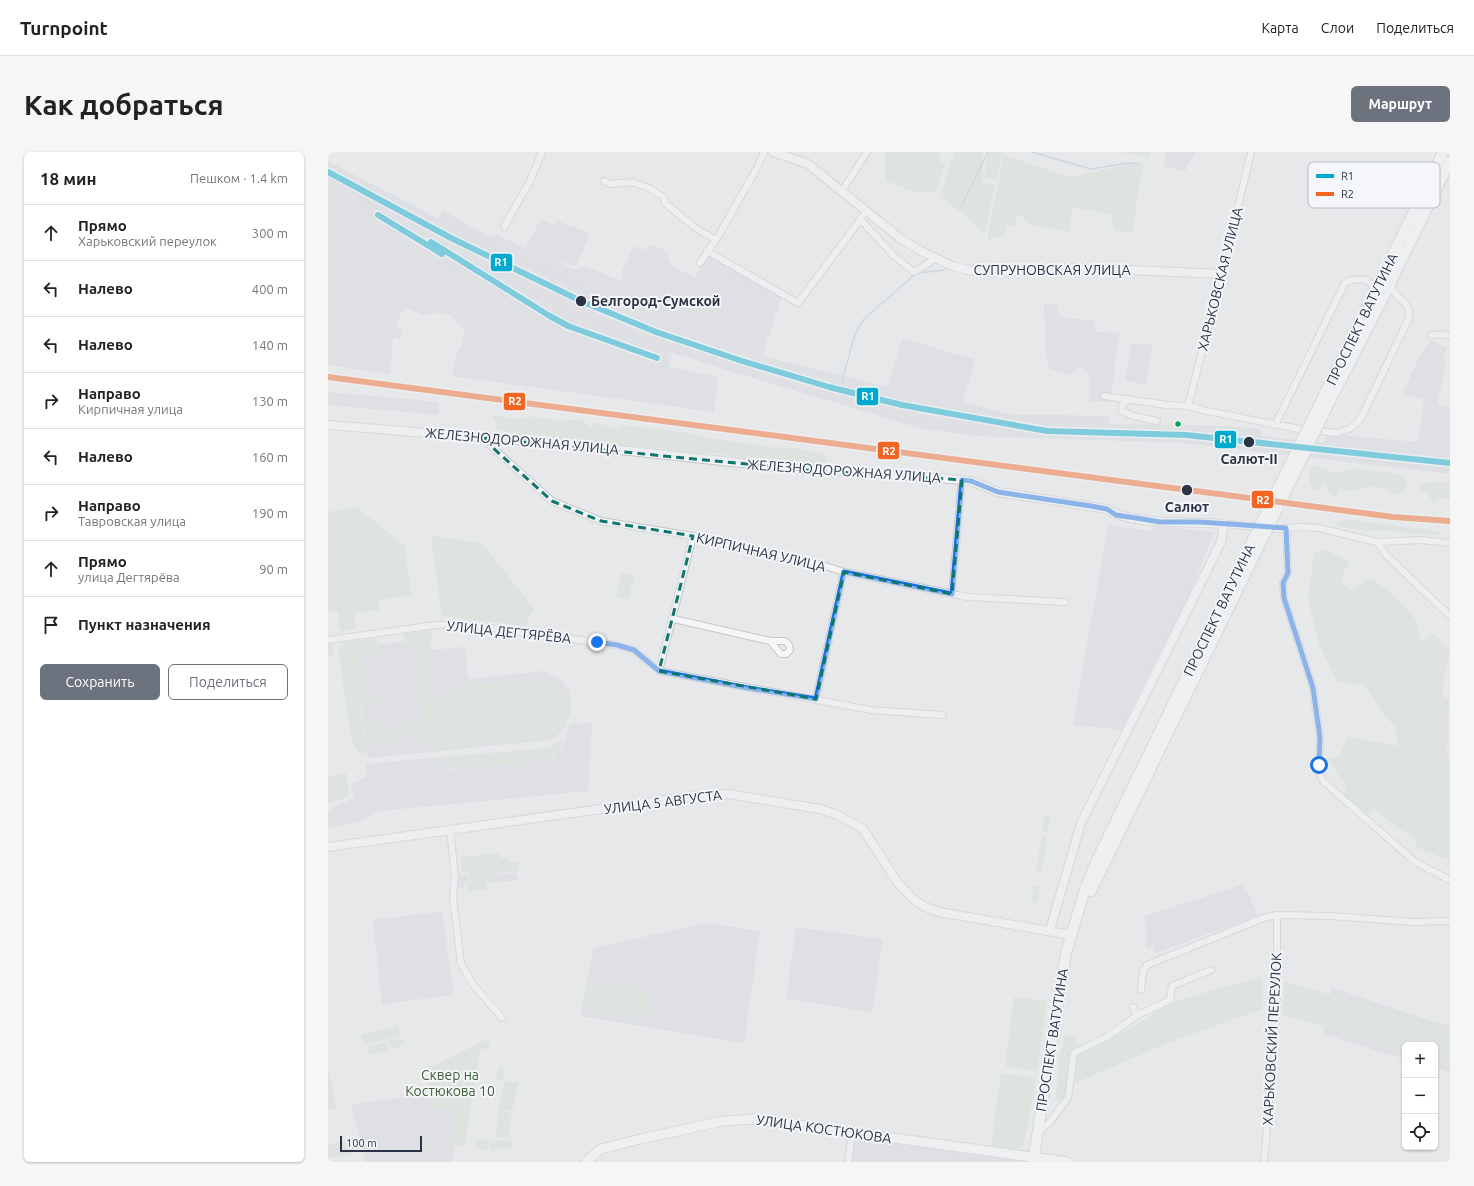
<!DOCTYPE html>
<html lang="ru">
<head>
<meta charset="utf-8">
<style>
	:root { --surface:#fff; --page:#f6f6f6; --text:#222; --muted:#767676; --line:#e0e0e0; --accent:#6c737f }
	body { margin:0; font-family:Ubuntu,sans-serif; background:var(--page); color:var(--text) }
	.controls { position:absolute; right:12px; bottom:12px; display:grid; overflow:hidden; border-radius:6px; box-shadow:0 1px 3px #0004 }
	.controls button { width:36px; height:36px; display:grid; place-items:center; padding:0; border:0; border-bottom:1px solid var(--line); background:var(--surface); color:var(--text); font:20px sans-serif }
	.scale { position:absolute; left:12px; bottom:10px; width:82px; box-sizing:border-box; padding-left:4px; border:2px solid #2b3445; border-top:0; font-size:11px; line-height:14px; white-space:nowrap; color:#2b3445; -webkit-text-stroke:3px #f4f6f9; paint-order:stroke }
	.stop { position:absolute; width:12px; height:12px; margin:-9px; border:3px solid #1a73e8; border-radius:50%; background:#fff }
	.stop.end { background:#1a73e8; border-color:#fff; box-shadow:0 1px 4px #0008 }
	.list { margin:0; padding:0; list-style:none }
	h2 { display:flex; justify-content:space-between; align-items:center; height:52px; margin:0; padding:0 16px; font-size:17px }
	h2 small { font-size:13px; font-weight:400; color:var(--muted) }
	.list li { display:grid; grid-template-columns:26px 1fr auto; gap:12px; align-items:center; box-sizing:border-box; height:56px; padding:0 16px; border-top:1px solid var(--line) }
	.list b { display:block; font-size:15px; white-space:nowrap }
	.list p { margin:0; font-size:13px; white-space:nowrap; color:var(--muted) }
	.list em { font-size:13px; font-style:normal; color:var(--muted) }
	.actions { display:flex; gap:8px; padding:12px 16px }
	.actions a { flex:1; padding:9px 0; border:1px solid var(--accent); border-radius:6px; text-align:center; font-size:14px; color:var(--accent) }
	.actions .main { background:var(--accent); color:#fff }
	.icon { flex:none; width:22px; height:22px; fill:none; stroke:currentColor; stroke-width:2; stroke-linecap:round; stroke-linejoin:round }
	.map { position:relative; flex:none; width:1122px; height:1010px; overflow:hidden; border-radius:6px }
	header { display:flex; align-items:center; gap:24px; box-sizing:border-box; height:56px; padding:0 20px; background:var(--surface); border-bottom:1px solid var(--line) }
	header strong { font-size:19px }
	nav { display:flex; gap:22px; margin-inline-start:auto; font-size:14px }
	.intro { display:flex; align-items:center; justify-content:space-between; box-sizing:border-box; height:96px; padding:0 24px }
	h1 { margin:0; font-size:28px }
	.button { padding:10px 18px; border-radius:6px; background:var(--accent); color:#fff; font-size:14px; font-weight:700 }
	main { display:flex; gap:24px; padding:0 24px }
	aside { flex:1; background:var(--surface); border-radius:6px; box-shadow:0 1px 3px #0004 }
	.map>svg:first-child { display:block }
	.built { fill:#d4d7dd }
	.green { fill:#d6ded6 }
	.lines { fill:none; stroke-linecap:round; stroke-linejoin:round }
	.stream { stroke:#b4c4d5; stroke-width:1.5 }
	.minor-casing { stroke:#c4c6c8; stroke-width:8 }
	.tertiary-casing { stroke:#c4c6c8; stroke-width:10 }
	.secondary-casing { stroke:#c4c6c8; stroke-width:11 }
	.primary-casing { stroke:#c2c5c8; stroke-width:12 }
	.minor { stroke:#f5f6f7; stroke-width:6 }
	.tertiary { stroke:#f5f6f7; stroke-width:8 }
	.secondary { stroke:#f8f8f8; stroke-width:9 }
	.primary { stroke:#f8f8f8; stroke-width:10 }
	.rail { stroke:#cecfd2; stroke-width:1.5; stroke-dasharray:2 4; stroke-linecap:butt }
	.primary-bridge-casing { stroke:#c2c5c8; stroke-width:12; stroke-linecap:butt }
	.primary-bridge { stroke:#f8f8f8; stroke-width:10 }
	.rail-1-casing { stroke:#f4f6f9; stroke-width:9 }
	.rail-2-casing { stroke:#f4f6f9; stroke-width:9 }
	.rail-1 { stroke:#00a9ce; stroke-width:6 }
	.rail-2 { stroke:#f26522; stroke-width:6 }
	.route { stroke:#1a73e8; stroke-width:5 }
	.marked { fill:none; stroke:#0f766e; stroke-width:3; stroke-dasharray:8 5; stroke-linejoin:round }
	.stop-dot { fill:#2b3445; stroke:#f4f6f9; stroke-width:1.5 }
	.bus-dot { fill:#00a651; stroke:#f4f6f9; stroke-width:1.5 }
	.labels { text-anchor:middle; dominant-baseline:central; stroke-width:4; stroke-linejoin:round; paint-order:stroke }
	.street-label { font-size:14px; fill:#2b3445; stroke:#f4f6f9 }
	.stop-label { font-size:14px; font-weight:bold; fill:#2b3445; stroke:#f4f6f9 }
	.park-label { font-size:14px; fill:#3f6138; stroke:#f4f6f9 }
	.key { fill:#f4f6f9; stroke:#b8bcc3; stroke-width:1 }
	.key-label { font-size:11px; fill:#2b3445 }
	.line-badge { stroke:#f4f6f9; stroke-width:1.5 }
	.badge-label { font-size:11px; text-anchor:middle; font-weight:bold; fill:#fff }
</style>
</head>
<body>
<header>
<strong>Turnpoint</strong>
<nav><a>Карта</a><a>Слои</a><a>Поделиться</a></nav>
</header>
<div class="intro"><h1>Как добраться</h1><a class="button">Маршрут</a></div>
<main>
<aside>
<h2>18 мин<small>Пешком · 1.4 km</small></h2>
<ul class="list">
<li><svg class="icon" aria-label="ahead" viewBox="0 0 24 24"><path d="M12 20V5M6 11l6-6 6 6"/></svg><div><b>Прямо</b><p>Харьковский переулок</p></div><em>300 m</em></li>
<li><svg class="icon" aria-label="left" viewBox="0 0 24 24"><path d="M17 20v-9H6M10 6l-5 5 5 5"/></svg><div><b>Налево</b></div><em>400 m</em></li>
<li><svg class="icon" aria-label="left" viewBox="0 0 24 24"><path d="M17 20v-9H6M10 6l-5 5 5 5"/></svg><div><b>Налево</b></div><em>140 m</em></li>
<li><svg class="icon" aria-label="right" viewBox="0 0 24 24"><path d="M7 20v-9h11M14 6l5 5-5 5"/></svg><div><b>Направо</b><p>Кирпичная улица</p></div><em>130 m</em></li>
<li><svg class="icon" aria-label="left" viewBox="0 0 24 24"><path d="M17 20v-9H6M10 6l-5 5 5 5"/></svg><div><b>Налево</b></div><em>160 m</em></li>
<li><svg class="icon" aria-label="right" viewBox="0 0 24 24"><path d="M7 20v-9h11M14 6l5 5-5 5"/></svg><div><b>Направо</b><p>Тавровская улица</p></div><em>190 m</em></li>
<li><svg class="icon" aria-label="ahead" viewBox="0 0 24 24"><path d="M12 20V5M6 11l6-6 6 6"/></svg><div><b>Прямо</b><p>улица Дегтярёва</p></div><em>90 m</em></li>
<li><svg class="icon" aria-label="arrive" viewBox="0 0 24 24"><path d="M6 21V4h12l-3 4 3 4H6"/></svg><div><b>Пункт назначения</b></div></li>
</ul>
<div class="actions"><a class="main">Сохранить</a><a>Поделиться</a></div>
</aside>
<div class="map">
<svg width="1122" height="1010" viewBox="0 0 1122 1010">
	<rect width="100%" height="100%" fill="#e6e8ea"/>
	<path class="built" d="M838,0H868L856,20L836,14Z
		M0,9L109,66L116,59L160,84L169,83L197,96L213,67L227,73L229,69L262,81L249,113L244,114L206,100L248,118L257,114L293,129L296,122L293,121L306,94L316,98L321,92L341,100L339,106L343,108L341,112L367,126L379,103L454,144L434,204L560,235L574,186L647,208L634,250L681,262L780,264L781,272L897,274L933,277L934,284L997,291L999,282L1090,290L1096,247L1074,242L1092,204L1103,188L1119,196L1115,209L1118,210L1109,253L1122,255V322L856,291L649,284L594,277L344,201L341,215L390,225L386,260L124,224L128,203L132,196L137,180L123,163L112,160L97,163L80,157L73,161L68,175L74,177L72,187L65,186L62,222L0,213Z
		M716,152H729L730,162L738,166L767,169V180L791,181L782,250L762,249L761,224L753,214L743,223L721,216L718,199Z
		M803,191L824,193L818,233L797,228Z
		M0,240L111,250V263L0,253Z
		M780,373L824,379L826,374L886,380L862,441L804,556L795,578L745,573Z
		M100,486L102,498L137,495L140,527L216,519L234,528L242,539L243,547L242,562L235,578L227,586L219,588L40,606L25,496Z
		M264,571L260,639L51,659L32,669L0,676V659L27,645L23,632L39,625L38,612L115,605L117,618L226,607V602L233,600L242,572Z
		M189,721L190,728L160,731L159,723Z
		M139,722L140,729L136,730V736L131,737L130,723Z
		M914,733L921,742L929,764L827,801L824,795L819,797L817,792L819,787L816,764Z
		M114,759L126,843L54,852L45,768Z
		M379,771L432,779L416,891L253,864L265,796Z
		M468,775L555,787L544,860L458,847Z
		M1003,835L1109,871L1122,873V921L1107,916V893H1077V907L995,882Z
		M0,918L9,956L0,958Z
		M98,942L104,957L128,953L125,1010H38L23,953Z
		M527,985L616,995L625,1000L644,1003L655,1001L691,1008L694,1010H523Z"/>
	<path class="green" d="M557,0H613L610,7L617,12L608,39L589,41L558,29Z
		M627,0H655V31L667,32L656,83L643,68L612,44Z
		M659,0L675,1L668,28L657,26Z
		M757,0H823L820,5L800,1Z
		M676,3L741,25L798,13L815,12L804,81L787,79L783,62L745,55L741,80L700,72L694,64H689L686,73L678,74L677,82L660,88V83Z
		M166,263C178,265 190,270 202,264C212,269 221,264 231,270L239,268H254L263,275L267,271C276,272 282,275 291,277L293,273L362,281L378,286L457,297L461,295L494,301L500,308L497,312L498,317L408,307C396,302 382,298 369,303L191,283L167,277L168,271L164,264Z
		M987,313L1008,321L1025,316L1052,319L1071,323L1079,327L1078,337L1070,343C1064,341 1056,336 1049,335C1035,332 1025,343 1011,337L1009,345L1004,344L999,339L996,329L991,338L986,337L981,332L982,318Z
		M1122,330V348L1112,346L1106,351L1099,341L1091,338V331Z
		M28,355L77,394L83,443L50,448L51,458L26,461L28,477L12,479L10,459L0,460V360Z
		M1017,367L1111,380L1113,383C1097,383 1082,380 1066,379C1047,378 1025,381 1007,372Z
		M103,384L154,391L206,457L197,474L114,464Z
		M994,397L1022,409L1012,428L1022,438L1044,426C1054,434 1085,459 1089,471C1092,478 1089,482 1094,489L1106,482L1122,499L1116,525L1115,544L1121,547L1119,601L1122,614V712L1121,708L1088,695L1087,685L1073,678L1046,657L1039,662L1015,642L1018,634L1003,612L1001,606L1011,605L1020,585L1070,594L1067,574L1056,564L1037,533L1009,530L991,492L980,446L986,401Z
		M294,421L304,422L306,424L301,445L298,447L288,444Z
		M101,478L104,483L99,544L114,542C103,557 100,573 114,587C112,584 108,579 106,574C100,556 113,541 129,535L209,528C247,531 254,574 216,586L131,595L134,596L100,598L87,497L77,498L75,482Z
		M49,486L51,501L31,504L36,543L49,542V549L32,552L39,605L30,600L24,589L10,497L15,490Z
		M0,490H3L6,504L0,505Z
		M77,567H84L85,577L77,578L76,582L79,587L71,588L69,580L74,576Z
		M48,569L52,577L38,579L36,572Z
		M55,579L62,581L63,591H52L50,587L45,586L44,580Z
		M235,587L232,600L225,602V607L117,617L115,605L220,596Z
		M18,621L21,644L0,652V624Z
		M717,662L722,663L720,680L714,679Z
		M714,684L719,685L714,719H708Z
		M170,701L172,706H178L182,710L190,711L191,719L158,723L159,737L139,739L138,730H141L140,720H134L132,705Z
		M706,733L712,734L709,750L704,749Z
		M935,824L934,857L842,890L745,932L742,944L728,949L731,910L737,883L747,885L750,902L800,878L847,849Z
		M260,829L321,840L316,868L255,857Z
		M957,830L1122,876V913L1107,909V893H1077V900L954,862Z
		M686,845L719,849L709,919L677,914Z
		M70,874L72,884L36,893L33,883Z
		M75,886L77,893L63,897L61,889Z
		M159,887L163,898L152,896L136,995L126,993L128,954L104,957L98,942L101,916Z
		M58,890L60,898L41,903L39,895Z
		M170,915L177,916L175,928L168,927Z
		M673,921L708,926L696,993L688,997L663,994Z
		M176,929L190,931L184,959L171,957Z
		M171,958L184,961L180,986L167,984Z
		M149,987L159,988L160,999L147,997Z
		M24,989L26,1003L0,1006V992Z
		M161,989H184L185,996L162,997Z"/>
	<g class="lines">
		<path class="stream" d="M704,0L763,17L800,11L811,12
			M633,55L660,0
			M514,229L527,182L536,167L585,124L592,121L616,118"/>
		<g class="minor-casing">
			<path id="minor" d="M276,29L283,32L304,30L321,36L335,45L338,52L369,77L388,88
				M514,39L539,0
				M532,67L566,104L586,120L607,107
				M176,75L202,29L214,0
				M379,99L470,151L538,60
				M372,111L388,88L429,16L436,0
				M1104,183L1115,182L1122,184
				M776,244L839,253L860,254L874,258L971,277L1009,281L1021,277L1029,271L1035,262L1081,166C1084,146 1062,147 1064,130
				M802,247L794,253V259L805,264L829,269
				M860,254L894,122L923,0
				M947,273L1017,131C1028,125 1047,125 1045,141
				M154,286L224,349L273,369L365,384L494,413L516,420L640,445L737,450
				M896,372L949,377L973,375L990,376L1049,390L1094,388L1122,391
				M958,376L960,421L955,431L956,446L985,536L992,586L991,617L995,629L1087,710L1122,728
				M1049,390L1059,404L1122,464
				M624,442L634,328
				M346,467L442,489H457L461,493L462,498L458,502H453L442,489
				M0,488L108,473L133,472L289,493L306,498L331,519L543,558L615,563
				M331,519L365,384
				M488,547L516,420
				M122,678L127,723L125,746L133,811L144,831L174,866
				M949,763L1004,764L1085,770L1122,769
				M813,838L815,819L819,813L938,765L949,763V852L936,1010
				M808,864L842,848L844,834L883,818
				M710,981L721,971L740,946L746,901L779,885L808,864L805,855
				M520,1010L524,981"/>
		</g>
		<g class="tertiary-casing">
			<path id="tertiary" d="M445,0L480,12L573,87L591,98L624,114L644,119L663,120L754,116L894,122
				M0,273L236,292L478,318L533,320L634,328L643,329L670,340L779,357C804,374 864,369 896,372L893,390L753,671L722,778
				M0,695L366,644L400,642L492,657L510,663L535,677L570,731L583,745L595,754L611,760L743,783"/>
		</g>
		<g class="secondary-casing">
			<path id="secondary" d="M258,1010L273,997L313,987L395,969L427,967L740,1010"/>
		</g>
		<g class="primary-casing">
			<path id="primary" d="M995,245L1115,0
				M1003,247L1052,152L1122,9
				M763,739L926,404
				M705,1010L738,801L757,737L770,706L919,400"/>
		</g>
		<use href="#minor" class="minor"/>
		<use href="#tertiary" class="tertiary"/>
		<use href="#secondary" class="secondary"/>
		<use href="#primary" class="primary"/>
		<path class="rail" d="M0,12L145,88L269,144
			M0,22L49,57L93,84
			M90,78C206,152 336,199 468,238C531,257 593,275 658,281
			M86,85L142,121
			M139,114L170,134L240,174L329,206
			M226,160L309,193
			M647,262L733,267H779
			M794,277L917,280
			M765,280L1122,318
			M689,283L746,280"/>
		<g class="primary-bridge-casing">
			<path id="primary-bridge" d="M919,400L995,245
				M926,404L1003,247"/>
		</g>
		<use href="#primary-bridge" class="primary-bridge"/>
		<g class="rail-1-casing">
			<path id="rail-1" d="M0,20L123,86L253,149L328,180L414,209L501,235L574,253L719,279L858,283L1122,311
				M50,63L114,102
				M103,90L220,163L240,174L329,206"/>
		</g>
		<g class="rail-2-casing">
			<path id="rail-2" d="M0,225L1065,365L1122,369"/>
		</g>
		<use href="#rail-1" class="rail-1"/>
		<use href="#rail-2" class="rail-2"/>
	</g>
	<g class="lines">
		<path class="route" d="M269,490L289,493L306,498L331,519L420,536L488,547L516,420L624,442L634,328L643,329L670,340L763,354L779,357L788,363L808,366L832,370H872L958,376L960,421L955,431L956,446L985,536L992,586L991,613"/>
	</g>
	<path d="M0 0H1122V1010H0ZM154,286L478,318L634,328L624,442L516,420L488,547L331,519L365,384L273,369L224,349Z" fill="#e6e8ea" fill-opacity=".55" fill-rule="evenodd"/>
	<path class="marked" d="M154,286L478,318L634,328L624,442L516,420L488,547L331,519L365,384L273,369L224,349Z"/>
	<g class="stop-dot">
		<circle cx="253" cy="149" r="6"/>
		<circle cx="921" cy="290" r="6"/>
		<circle cx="859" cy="338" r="6"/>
	</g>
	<circle class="bus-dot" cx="850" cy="272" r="3.5"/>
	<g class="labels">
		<g class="street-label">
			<text x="724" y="118">СУПРУНОВСКАЯ УЛИЦА</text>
			<text transform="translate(892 127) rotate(-76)">ХАРЬКОВСКАЯ УЛИЦА</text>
			<text transform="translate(1034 167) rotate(-64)">ПРОСПЕКТ ВАТУТИНА</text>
			<text transform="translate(194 289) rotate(5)">ЖЕЛЕЗНОДОРОЖНАЯ УЛИЦА</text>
			<text transform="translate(516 319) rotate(4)">ЖЕЛЕЗНОДОРОЖНАЯ УЛИЦА</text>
			<text transform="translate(433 400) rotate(13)">КИРПИЧНАЯ УЛИЦА</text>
			<text transform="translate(891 458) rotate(-64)">ПРОСПЕКТ ВАТУТИНА</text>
			<text transform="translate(181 480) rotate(6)">УЛИЦА ДЕГТЯРЁВА</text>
			<text transform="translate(335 650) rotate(-7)">УЛИЦА 5 АВГУСТА</text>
			<text transform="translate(944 887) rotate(-87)">ХАРЬКОВСКИЙ ПЕРЕУЛОК</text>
			<text transform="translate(724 888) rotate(-81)">ПРОСПЕКТ ВАТУТИНА</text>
			<text transform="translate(496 977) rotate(8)">УЛИЦА КОСТЮКОВА</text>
		</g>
		<g class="stop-label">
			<text x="263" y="149" text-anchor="start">Белгород-Сумской</text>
			<text x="921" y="307">Салют-II</text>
			<text x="859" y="355">Салют</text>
		</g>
		<g class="park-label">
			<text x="122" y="923">Сквер на<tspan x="122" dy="16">Костюкова 10</tspan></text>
		</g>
	</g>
	<rect x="980" y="10" width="132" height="46" rx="6" class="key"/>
	<rect x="988" y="22" width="18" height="4" fill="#00a9ce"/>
	<rect x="988" y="40" width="18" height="4" fill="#f26522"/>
	<g class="key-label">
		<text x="1013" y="28">R1</text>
		<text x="1013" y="46">R2</text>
	</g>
	<g class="line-badge">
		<rect x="162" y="101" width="23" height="19" rx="4" fill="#00a9ce"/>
		<rect x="528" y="235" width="23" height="19" rx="4" fill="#00a9ce"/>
		<rect x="175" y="240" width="23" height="19" rx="4" fill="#f26522"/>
		<rect x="886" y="278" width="23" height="19" rx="4" fill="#00a9ce"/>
		<rect x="549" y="289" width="23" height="19" rx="4" fill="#f26522"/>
		<rect x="923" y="338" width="23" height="19" rx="4" fill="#f26522"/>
	</g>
	<g class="badge-label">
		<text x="173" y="114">R1</text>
		<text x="540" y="248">R1</text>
		<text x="187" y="253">R2</text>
		<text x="898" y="291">R1</text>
		<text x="561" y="303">R2</text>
		<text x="935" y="352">R2</text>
	</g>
</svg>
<div class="controls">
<button>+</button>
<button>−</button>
<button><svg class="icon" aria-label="locate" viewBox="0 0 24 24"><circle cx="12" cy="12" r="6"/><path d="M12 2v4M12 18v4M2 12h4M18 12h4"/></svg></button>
</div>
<div class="scale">100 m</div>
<div class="stop" style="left:991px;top:613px"></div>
<div class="stop end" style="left:269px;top:490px"></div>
</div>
</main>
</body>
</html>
